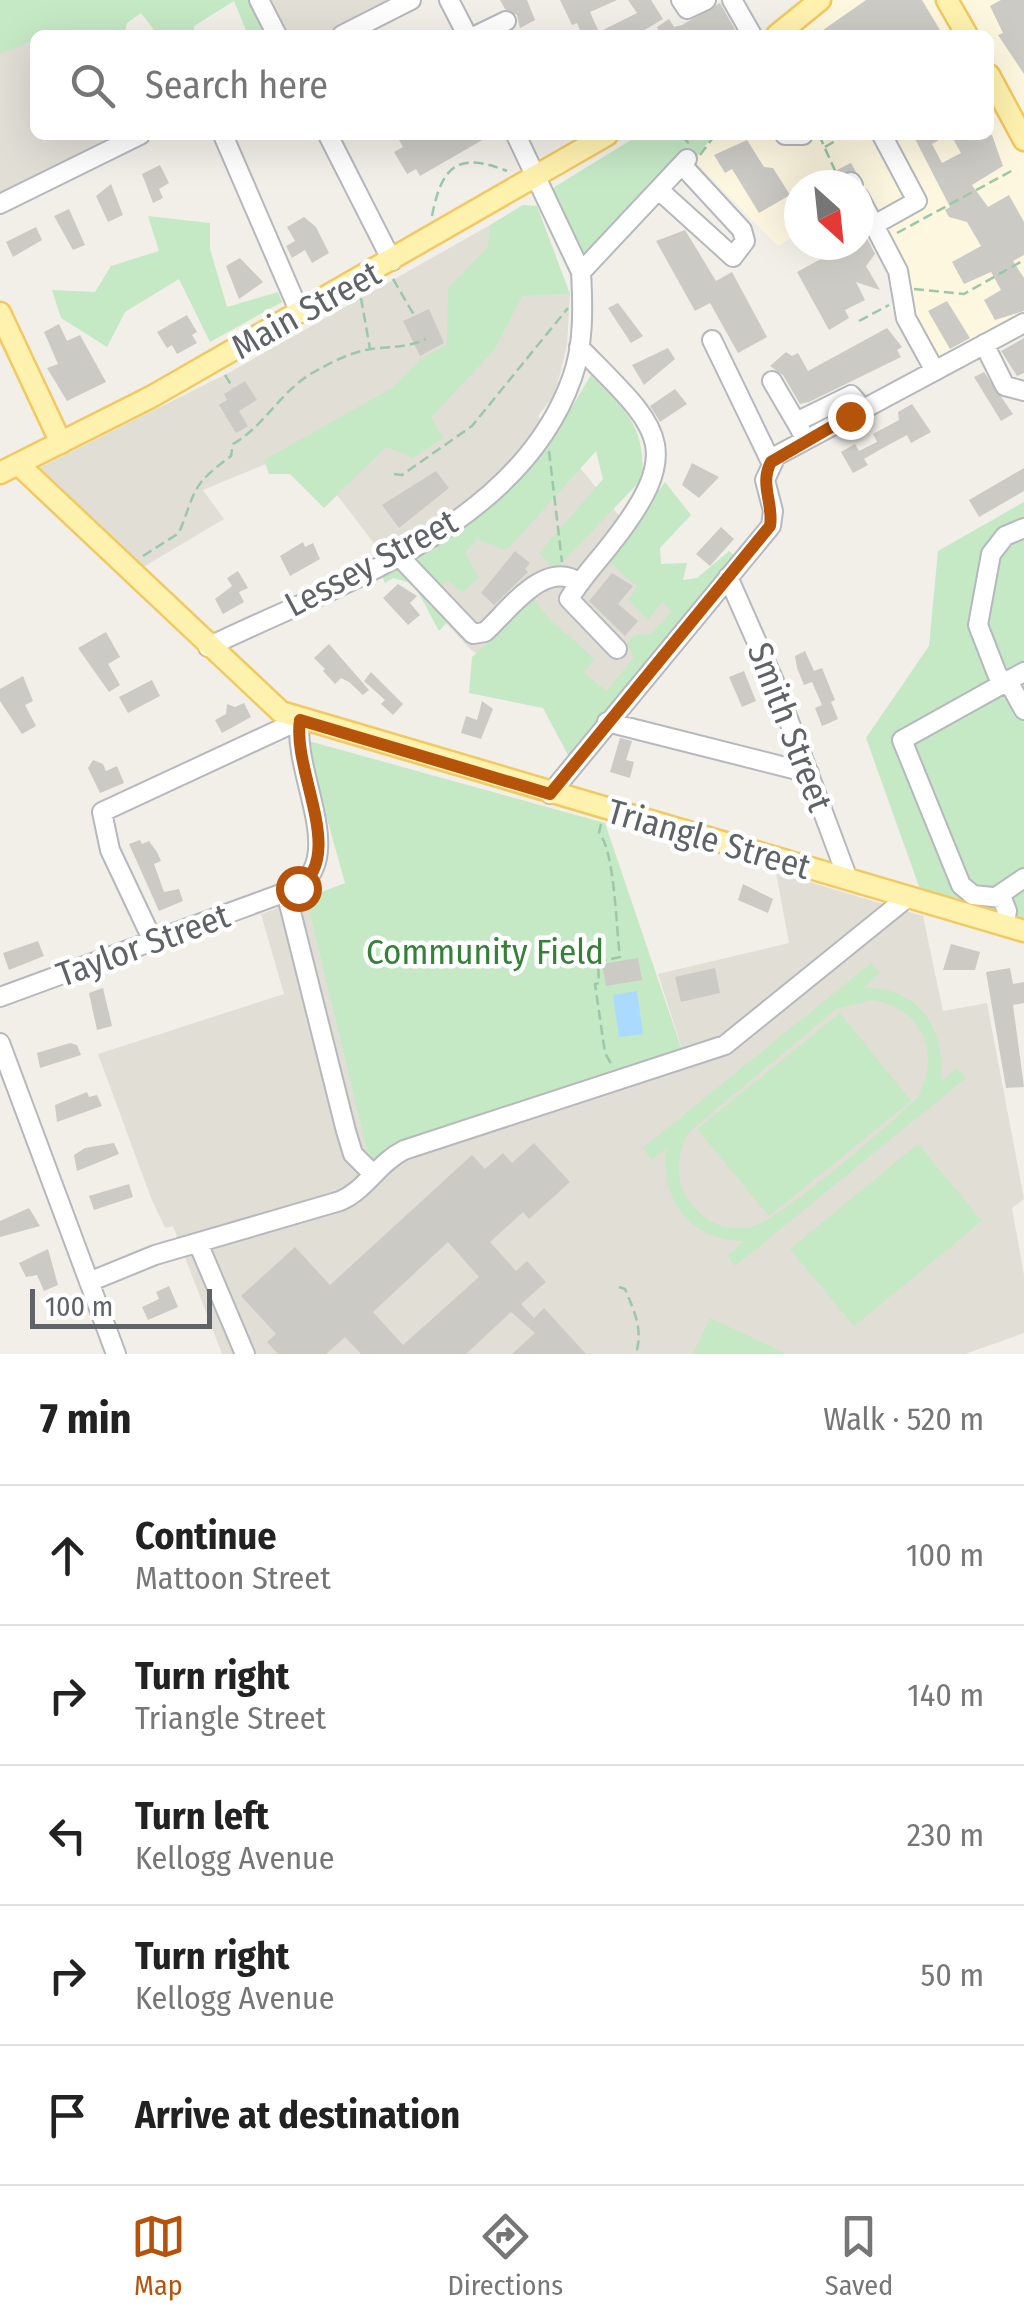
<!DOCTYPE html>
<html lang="en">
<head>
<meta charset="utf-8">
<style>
	:root { --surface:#fff; --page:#f2f2f2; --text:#222; --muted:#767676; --line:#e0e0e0; --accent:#b45309 }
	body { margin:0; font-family:"Fira Sans Condensed",sans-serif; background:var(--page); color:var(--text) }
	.compass { position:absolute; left:784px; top:170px; width:90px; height:90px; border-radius:50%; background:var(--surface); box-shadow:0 10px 40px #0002; rotate:153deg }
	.scale { position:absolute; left:30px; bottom:25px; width:182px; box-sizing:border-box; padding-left:10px; border:5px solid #5f6368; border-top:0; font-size:28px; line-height:35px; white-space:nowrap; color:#5f6368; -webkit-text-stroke:8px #fff; paint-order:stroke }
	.stop { position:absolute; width:30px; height:30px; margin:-22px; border:8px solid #b45309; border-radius:50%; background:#fff }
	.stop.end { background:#b45309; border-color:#fff; box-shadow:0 2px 10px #0008 }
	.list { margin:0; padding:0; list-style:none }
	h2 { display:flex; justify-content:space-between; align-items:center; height:130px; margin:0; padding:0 40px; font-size:42px }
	h2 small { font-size:32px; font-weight:400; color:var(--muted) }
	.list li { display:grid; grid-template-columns:65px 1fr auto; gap:30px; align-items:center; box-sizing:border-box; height:140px; padding:0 40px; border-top:2px solid var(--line) }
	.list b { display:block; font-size:38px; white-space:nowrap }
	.list p { margin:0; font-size:32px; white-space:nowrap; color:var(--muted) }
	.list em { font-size:32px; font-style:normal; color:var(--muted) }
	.icon { flex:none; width:55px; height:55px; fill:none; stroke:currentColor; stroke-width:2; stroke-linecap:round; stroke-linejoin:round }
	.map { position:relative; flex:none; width:1024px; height:1354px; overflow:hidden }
	.search { position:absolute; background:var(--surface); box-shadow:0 10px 40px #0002; left:30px; right:30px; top:30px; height:110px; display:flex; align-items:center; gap:25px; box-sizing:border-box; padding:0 35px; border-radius:15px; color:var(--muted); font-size:38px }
	.sheet { height:830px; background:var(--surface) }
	nav { display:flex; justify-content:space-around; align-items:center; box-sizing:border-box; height:140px; border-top:2px solid var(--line); background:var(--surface); font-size:28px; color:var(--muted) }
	nav a { display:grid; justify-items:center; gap:5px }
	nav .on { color:var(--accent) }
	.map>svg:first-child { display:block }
	.commercial { fill:#fef7e0 }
	.education { fill:#e1ded6 }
	.green { fill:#c5e8c5; fill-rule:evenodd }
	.water { fill:#aadaff }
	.building { fill:#cccac5; fill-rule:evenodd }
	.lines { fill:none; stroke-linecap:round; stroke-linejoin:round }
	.minor-tunnel { stroke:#ccccc8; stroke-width:18; stroke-dasharray:18 9; stroke-linecap:butt }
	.minor-casing { stroke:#b5b8bc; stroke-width:22 }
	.major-casing { stroke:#f2c960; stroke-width:25 }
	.path { stroke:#9cc7a9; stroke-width:2.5; stroke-dasharray:10 5; stroke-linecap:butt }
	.minor { stroke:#fff; stroke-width:18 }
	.major { stroke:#fff2af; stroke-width:20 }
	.route { stroke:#b45309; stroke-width:12 }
	.labels { text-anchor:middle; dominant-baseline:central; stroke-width:9; stroke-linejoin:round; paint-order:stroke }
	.street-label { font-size:35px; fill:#5f6368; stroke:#fff }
	.park-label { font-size:35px; fill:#348238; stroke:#fff }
</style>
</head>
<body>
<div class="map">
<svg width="1024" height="1354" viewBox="0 0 1024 1354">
	<rect width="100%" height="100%" fill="#f1efe8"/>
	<path class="commercial" d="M820,0H1024V320L935,371L859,185H799V233L778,246L669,135H989V35H777Z"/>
	<path class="education" d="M0,0L113,35H35V135H140L0,204Z
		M259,0H411L342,35H277Z
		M490,225L481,297L570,294L567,345L555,394L538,416L695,609L595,730L470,649L382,554L302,449L203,490L224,519L140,569L37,469L232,371Z
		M776,872L923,916L943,1011L987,1003L1024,1199L1012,1208L1024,1275V1333L965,1354H222L173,1226L165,1228L151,1198L98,1054L284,994L261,914L306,898L369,1158L683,1052L658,974L789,943Z"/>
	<path class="green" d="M0,0H248L266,35H248L234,1L194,26V35H158L141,13L127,23L124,35H35V40L0,54Z
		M639,135H714L695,159L593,255L580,257L548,191Z
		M523,205L537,206L570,294L522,296L494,350L431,417L443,438L413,458L386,447L324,508L290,474H269L264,460L392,388L421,359L447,344L448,288L487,248L490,225Z
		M148,216L210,223V249L227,307L278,292L282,302L210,342L179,279L125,312L107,347L61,318L52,290L95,292L111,266L159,251Z
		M591,375C627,413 644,423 643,478L555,570L539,553L603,479L596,451L506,551L477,539L465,553L479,578L462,592L448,580L436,592L454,615L439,631L414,584L393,578L385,583L379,570L507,486L545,452Z
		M665,482L691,515L660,548L661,564L687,563L683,580L697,578L729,551L735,556L568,755L543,708L469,693L472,657L534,599C549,624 574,638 594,659L583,673L607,691L634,657L627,645L634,635L651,634L672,611L662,602L648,620L628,600L637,586L607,560Z
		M1024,502V921L921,892L866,738L929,646L938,551Z
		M305,740L605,823L683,1053L369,1159L306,898L345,883Z
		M871,963L880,973L863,988C919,986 946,1029 941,1081L957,1068L966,1078L735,1266L727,1256L744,1241C690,1241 659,1199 667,1147L652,1160L643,1148ZM873,1000C923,1009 941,1053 918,1097C896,1120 779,1220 754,1226C731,1233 707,1224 692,1205C674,1183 676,1157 688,1133L836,1009Z
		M840,1013L911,1101L769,1216L697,1129Z
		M918,1144L982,1221L854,1326L790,1249Z
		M710,1318L787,1354H693Z"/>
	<path class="water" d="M637,991L643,1034L619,1037L613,995Z"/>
	<path class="building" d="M500,0H527L535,20L520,28L517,15L505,9Z
		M560,0H617L590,12L599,32L637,13L628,0H651L663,19L636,35H582L577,23L572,25Z
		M866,0H922L943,35H816Z
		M1001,0H1024V74L998,35L1003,33L990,6Z
		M720,3L738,35H661L657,27L669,19L674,27L682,25Z
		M396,135H491L420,176L416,169L407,174L394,152L403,147Z
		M913,135H948L932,144L942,163L961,153L951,135H992L1003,166L972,185L988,207L1009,195L1024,222V255L1013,261L1024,278V311L995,320L984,300L1001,290L991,272L964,284L952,262L981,246L967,222L949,217L945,210L950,207Z
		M747,140L764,167L773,168L790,195L759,213L732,169L725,173L714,155Z
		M160,165L169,183L159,189L163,198L153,203L142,174Z
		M111,184L123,215L108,222L96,196Z
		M69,209L85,245L73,250L54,216Z
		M304,217L316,227L329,253L312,263L305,250L292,258L286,246L295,241L287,227Z
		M859,223L875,254L866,266L880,290L856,282L865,300L845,310L849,318L829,330L797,272L821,259L813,245H859Z
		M36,227L42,240L13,257L6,242Z
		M685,230L716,281L732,272L767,337L738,353L710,303L695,311L656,241Z
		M240,258L263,282L239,299L226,266Z
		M947,301L970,338L950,349L928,311Z
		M618,303L643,336L631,343L608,308Z
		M429,309L444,343L420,356L403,321Z
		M187,315L197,332L192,335L197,343L177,354L172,345L167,348L157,332Z
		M59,324L67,341L80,335L106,382L67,401L47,368L58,364L44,332Z
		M887,328L902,347L897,350L901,357L809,402L800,404L783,375L770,366L786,352L792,356L798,353L808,371Z
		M1024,338V373L1017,376L1001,351Z
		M668,348L675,359L644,385L632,365Z
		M984,372L1013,414L1001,421L974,377Z
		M245,381L257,400L239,411L248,426L236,433L219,405L227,400L224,394Z
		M675,389L687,404L660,422L650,406Z
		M912,404L931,432L911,443L907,435L881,449L864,459L868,465L853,473L841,452L855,444L859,451L877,442L873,434L899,420L898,412Z
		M692,463L719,477L699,498L682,485Z
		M1024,468V491L979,517L969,500Z
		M436,471L449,488L399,528L382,505Z
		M721,527L734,539L710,566L696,554Z
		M303,542L305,547L313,543L320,559L290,576L280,556Z
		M515,551L530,563L525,569L528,572L494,605L481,593Z
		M238,571L248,588L239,592L244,602L223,614L215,599L232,586L227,578Z
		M612,573L633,586L618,604L638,621L625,636L589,601Z
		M398,584L417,596L410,603L420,615L408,625L383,598Z
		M106,632L120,657L108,664L120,685L109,692L78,648Z
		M329,644L369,690L363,695L349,682L341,678L335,684L323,671L325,669L314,658Z
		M805,651L814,671L822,668L835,700L831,702L838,719L822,726L815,708L822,705L812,682L804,685L797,668L795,656Z
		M744,671L756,701L742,707L729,677Z
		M371,672L403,704L393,715L381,704L385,700L364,681Z
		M23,676L33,701L25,705L36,726L22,734L0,701V689Z
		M152,680L160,696L128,713L119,697Z
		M482,701L493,709L481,739L461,733L466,716L477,720Z
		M244,703L251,717L222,733L215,720L226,714L227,704L235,707Z
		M620,738L632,741L626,760L634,762L630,778L610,772Z
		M93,760L103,764L106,771L117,766L124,783L100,793L88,768Z
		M140,840L142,844L149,841L157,852L161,861L154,864L164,892L179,889L183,901L159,911L129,844Z
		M743,884L773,899L768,913L738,900Z
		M38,941L44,956L9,970L3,953Z
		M951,944L980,952L975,970H943Z
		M638,958L642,980L606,986L602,964Z
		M715,968L720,993L681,1002L675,977Z
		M1010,968L1013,984L1024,982V1003L1013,1005L1024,1087L1006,1088L986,972Z
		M103,988L112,1026L97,1030L89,993Z
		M70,1043L77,1045L81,1055L40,1068L37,1053Z
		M87,1092L89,1097L97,1095L102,1106L57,1122L55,1105Z
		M114,1143L119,1154L77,1171L74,1155L85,1148Z
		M534,1143L570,1182L529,1219L523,1212L490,1242L516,1271L527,1261L546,1282L521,1304L534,1318L544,1308L586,1354H512L535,1333L511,1312L466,1354H361L345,1337L326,1354H278L267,1342L276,1334L241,1296L295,1247L330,1285L472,1155L485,1169L503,1153L512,1163ZM448,1242L479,1277L403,1345L373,1312Z
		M129,1184L133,1197L94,1210L89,1196Z
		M29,1208L40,1226L0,1237V1221Z
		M48,1249L58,1285L44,1291L37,1275L26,1277L19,1263Z
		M169,1286L178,1307L148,1320L142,1307L159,1299L156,1292Z"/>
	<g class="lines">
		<path class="minor-tunnel" d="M843,167L851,182"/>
		<g class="minor-casing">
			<path id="minor" d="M259,0L277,35
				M449,0L467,35
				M681,0L687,9L706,0
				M732,0L752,35
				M342,35L411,0
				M477,35L506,21
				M223,135L300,313
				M328,135L392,261
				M516,135L581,272
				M785,135H803
				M882,135L917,201L874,225L898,271L906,318L935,371
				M851,182L853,185
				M659,190L733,257L745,241L742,230L682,165
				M859,197L874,225
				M0,204L140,135
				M712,340L771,462
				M984,344L1005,386L1024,391
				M579,347C657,427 689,445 611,544C597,562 580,580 569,599L617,649
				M772,381L796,422
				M806,440L796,422L851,395L863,409
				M1024,528L1005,536L991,554L978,625L997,674L1013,690L1024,710
				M397,554L473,634L485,632C510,609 545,558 580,583
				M728,577L774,681L848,879
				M208,647C337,584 519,528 572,378C584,345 583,307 581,272L687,159
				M607,722L809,773
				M550,794L771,526L773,511L765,480L776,456L1024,323
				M286,892L346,1131L353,1154L373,1174
				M999,895L1024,878
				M1004,925L1007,911L1002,898L973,895L961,885L902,740L1024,672
				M153,941L110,850L102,812L300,720
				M0,997L297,888C347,855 292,773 300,720
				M0,1043L116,1354
				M198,1243L245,1354
				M89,1282L155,1255L340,1201C366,1190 378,1163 404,1150L725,1045L908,897"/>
		</g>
		<g class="major-casing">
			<path id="major" d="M947,0L967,35
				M777,35L820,0
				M989,75L1024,140
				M0,313L61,443
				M19,465L281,712L1024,931
				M0,473L151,397L607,135"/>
		</g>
		<path class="path" d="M811,34L812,35
			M673,135L681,136
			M819,135L837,175
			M682,136L691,146
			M825,147L845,135
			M700,155L715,135
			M432,216C442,164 459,152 507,171
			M897,233L1015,169
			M393,279L414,315
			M914,289L964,294L1024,260
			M361,298L370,349
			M859,321L889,305
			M225,375L233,388
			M549,451L562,562
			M394,474L402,475L472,426L568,308
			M143,556L179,533C196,491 190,486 231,456L233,444C266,425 280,391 314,372C330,363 347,354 365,350C386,346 405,349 426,339
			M601,824L599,833C615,851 616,928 620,957L598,962L599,983L595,984L605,1053L613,1067
			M619,1287L625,1289C635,1313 643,1329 636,1354"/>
		<use href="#minor" class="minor"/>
		<use href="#major" class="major"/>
	</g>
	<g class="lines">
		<path class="route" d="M298,888C347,855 292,772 300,720L550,794L770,526C774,504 759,484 771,462L850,416"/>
	</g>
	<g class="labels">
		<g class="street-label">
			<text transform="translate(306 310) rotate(-29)">Main Street</text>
			<text transform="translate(371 563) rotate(-28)">Lessey Street</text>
			<text transform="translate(790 727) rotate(69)">Smith Street</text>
			<text transform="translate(709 839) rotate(16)">Triangle Street</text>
			<text transform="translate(143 945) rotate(-20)">Taylor Street</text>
		</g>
		<g class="park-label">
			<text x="485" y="952">Community Field</text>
		</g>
	</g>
</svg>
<svg class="compass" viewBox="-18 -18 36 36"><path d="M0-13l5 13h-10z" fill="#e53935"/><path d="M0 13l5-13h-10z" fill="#767676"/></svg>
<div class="scale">100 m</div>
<div class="stop" style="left:298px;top:888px"></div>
<div class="stop end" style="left:850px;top:416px"></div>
<div class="search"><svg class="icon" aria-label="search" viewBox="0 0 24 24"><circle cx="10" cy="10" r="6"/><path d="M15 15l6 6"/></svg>Search here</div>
</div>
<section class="sheet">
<h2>7 min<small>Walk · 520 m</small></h2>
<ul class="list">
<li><svg class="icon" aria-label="ahead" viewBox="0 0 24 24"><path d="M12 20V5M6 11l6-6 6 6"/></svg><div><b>Continue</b><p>Mattoon Street</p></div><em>100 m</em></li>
<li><svg class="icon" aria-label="right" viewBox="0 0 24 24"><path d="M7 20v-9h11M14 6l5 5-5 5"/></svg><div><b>Turn right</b><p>Triangle Street</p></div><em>140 m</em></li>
<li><svg class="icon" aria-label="left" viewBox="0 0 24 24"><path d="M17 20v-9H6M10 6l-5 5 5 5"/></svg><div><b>Turn left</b><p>Kellogg Avenue</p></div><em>230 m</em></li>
<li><svg class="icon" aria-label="right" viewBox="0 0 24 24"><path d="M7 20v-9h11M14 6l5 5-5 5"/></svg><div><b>Turn right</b><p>Kellogg Avenue</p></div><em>50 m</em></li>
<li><svg class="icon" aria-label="arrive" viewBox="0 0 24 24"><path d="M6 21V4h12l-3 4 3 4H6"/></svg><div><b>Arrive at destination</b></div></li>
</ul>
</section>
<nav>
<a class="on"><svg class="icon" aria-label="map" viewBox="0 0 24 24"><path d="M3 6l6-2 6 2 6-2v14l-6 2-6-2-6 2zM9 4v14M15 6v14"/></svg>Map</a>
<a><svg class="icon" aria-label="directions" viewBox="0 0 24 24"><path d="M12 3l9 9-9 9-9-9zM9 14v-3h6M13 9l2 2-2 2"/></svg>Directions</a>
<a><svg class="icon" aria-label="saved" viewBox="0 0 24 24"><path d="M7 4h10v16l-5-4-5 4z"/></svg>Saved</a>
</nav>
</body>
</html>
